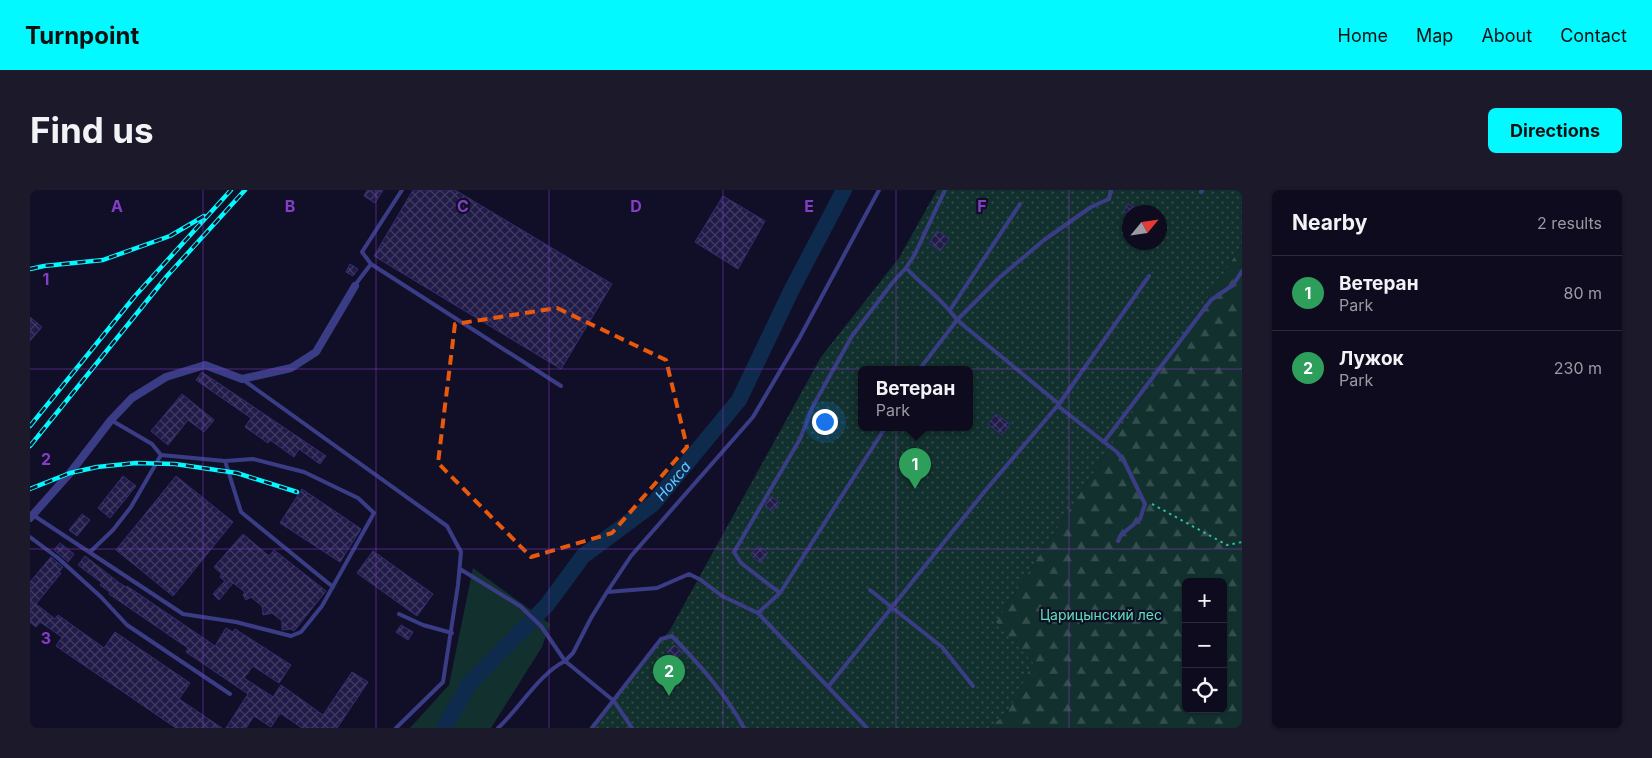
<!DOCTYPE html>
<html lang="en">
<head>
<meta charset="utf-8">
<style>
	:root { --surface:#0d0b1d; --page:#1b192a; --text:#f1f3f6; --muted:#9a9ba4; --line:#2d2b3b; --accent:#01f9ff }
	body { margin:0; font-family:Inter,sans-serif; background:var(--page); color:var(--text) }
	.controls { position:absolute; right:15px; bottom:15px; display:grid; overflow:hidden; border-radius:8px; box-shadow:0 1px 4px #0004 }
	.controls button { width:45px; height:45px; display:grid; place-items:center; padding:0; border:0; border-bottom:1px solid var(--line); background:var(--surface); color:var(--text); font:25px sans-serif }
	.compass { position:absolute; left:1092px; top:15px; width:45px; height:45px; border-radius:50%; background:var(--surface); box-shadow:0 1px 4px #0004; rotate:61deg }
	.you { position:absolute; left:794px; top:231px; width:18px; height:18px; margin:-12px; border:4px solid #fff; border-radius:50%; background:#1a73e8; box-shadow:0 0 0 8px #1a73e833 }
	.badge { display:grid; place-items:center; width:32px; height:32px; border-radius:50%; background:var(--accent); color:#fff; font-size:16px; font-weight:700 }
	.pin { position:absolute; translate:-50% -41px; filter:drop-shadow(0 1px 2px #0008) }
	.pin::after { content:''; position:absolute; top:26px; width:18px; height:15px; background:inherit; clip-path:polygon(0 0,100% 0,50% 100%) }
	.popup { position:absolute; left:828px; top:176px; width:115px; height:65px; box-sizing:border-box; display:grid; place-content:center; border-radius:8px; background:var(--surface); filter:drop-shadow(0 1px 4px #0005); font-size:16px; white-space:nowrap; color:var(--muted) }
	.popup b { font-size:19px; color:var(--text) }
	.popup::after { content:''; position:absolute; left:50%; top:100%; margin-left:-10px; border:10px solid transparent; border-top-color:var(--surface) }
	.list { margin:0; padding:0; list-style:none }
	h2 { display:flex; justify-content:space-between; align-items:center; height:65px; margin:0; padding:0 20px; font-size:21px }
	h2 small { font-size:16px; font-weight:400; color:var(--muted) }
	.list li { display:grid; grid-template-columns:32px 1fr auto; gap:15px; align-items:center; box-sizing:border-box; height:75px; padding:0 20px; border-top:1px solid var(--line) }
	.list b { display:block; font-size:19px; white-space:nowrap }
	.list p { margin:0; font-size:16px; white-space:nowrap; color:var(--muted) }
	.list em { font-size:16px; font-style:normal; color:var(--muted) }
	.icon { flex:none; width:28px; height:28px; fill:none; stroke:currentColor; stroke-width:2; stroke-linecap:round; stroke-linejoin:round }
	.map { position:relative; flex:none; width:1212px; height:538px; overflow:hidden; border-radius:8px }
	header { display:flex; align-items:center; gap:30px; box-sizing:border-box; height:70px; padding:0 25px; background:var(--accent); color:#111 }
	header strong { font-size:24px }
	nav { display:flex; gap:28px; margin-inline-start:auto; font-size:18px }
	.intro { display:flex; align-items:center; justify-content:space-between; box-sizing:border-box; height:120px; padding:0 30px }
	h1 { margin:0; font-size:35px }
	.button { padding:12px 22px; border-radius:8px; background:var(--accent); color:#111; font-size:18px; font-weight:700 }
	main { display:flex; gap:30px; padding:0 30px }
	aside { flex:1; background:var(--surface); border-radius:8px; box-shadow:0 1px 4px #0004 }
	.map>svg:first-child { display:block }
	.grass { fill:#12312e }
	.forest { fill:url(#forest-firs); fill-rule:evenodd }
	.garden { fill:url(#garden-dots); fill-rule:evenodd }
	.lines { fill:none; stroke-linecap:round; stroke-linejoin:round }
	.river { stroke:#0e2a4d; stroke-width:16 }
	.building { fill:url(#building-cross-hatch); stroke:#362d74 }
	.path { stroke:#2ebaa7; stroke-width:2; stroke-dasharray:2.5 4; stroke-linecap:butt }
	.lane { stroke:#3a3d86; stroke-width:4 }
	.street { stroke:#3a3d86; stroke-width:8 }
	.rail-casing { stroke:#01f9ff; stroke-width:4.5 }
	.rail { stroke:#110f27; stroke-width:2.5; stroke-dasharray:8; stroke-linecap:butt }
	.marked { fill:none; stroke:#e8590c; stroke-width:4; stroke-dasharray:10 6; stroke-linejoin:round }
	.grid { fill:none; stroke:#843dc5; stroke-width:1; stroke-opacity:0.55 }
	.labels { text-anchor:middle; dominant-baseline:central; stroke-width:4.5; stroke-linejoin:round; paint-order:stroke }
	.park-label { font-size:14px; fill:#5fe1b7; stroke:#110f27 }
	.water-label { font-size:15px; font-style:italic; fill:#63c3ff; stroke:#110f27 }
	.grid-label { font-size:16px; text-anchor:middle; font-weight:bold; fill:#843dc5; stroke:#110f27; stroke-width:4.5; stroke-linejoin:round; paint-order:stroke }
</style>
</head>
<body>
<header>
<strong>Turnpoint</strong>
<nav><a>Home</a><a>Map</a><a>About</a><a>Contact</a></nav>
</header>
<div class="intro"><h1>Find us</h1><a class="button">Directions</a></div>
<main>
<div class="map">
<svg width="1212" height="538" viewBox="0 0 1212 538">
	<defs>
		<pattern id="forest-firs" width="22" height="20" patternUnits="userSpaceOnUse" patternTransform="scale(1.25)"><rect width="22" height="20" fill="#12312e"/><path d="M5 1l3.5 6h-7zM16 11l3.5 6h-7z" fill="#344e4d"/></pattern>
		<pattern id="garden-dots" width="8" height="8" patternUnits="userSpaceOnUse" patternTransform="scale(1.25)"><rect width="8" height="8" fill="#12312e"/><path d="M2 2h.1M6 6h.1" fill="none" stroke="#344e4d" stroke-width="1.8" stroke-linecap="round"/></pattern>
		<pattern id="building-cross-hatch" width="8" height="8" patternUnits="userSpaceOnUse" patternTransform="scale(1.25)"><rect width="8" height="8" fill="#211b48"/><path d="M0 0l8 8M0 8l8-8" fill="none" stroke="#403b63"/></pattern>
	</defs>
	<rect width="100%" height="100%" fill="#110f27"/>
	<path class="grass" d="M443,378L520,434L512,457L461,538H380L419,495Z"/>
	<path class="forest" d="M1212,55V538H960L979,520L966,432ZM1156,392H1193V519H1156Z"/>
	<path class="garden" d="M907,0H1212V55L966,432L1003,473L979,520L960,538H559L640,440L791,167L869,68ZM1100,22H1130V52H1100ZM831,180H939V238H831Z"/>
	<g class="lines">
		<path class="river" id="s1" d="M414,538L439,494L517,415L553,366L623,314L709,210L762,99L814,0"/>
	</g>
	<path class="building" d="M337,0H353L345,13L334,6Z
		M383,0H425L582,94L531,179L344,66Z
		M693,6L735,31L708,79L665,52Z
		M1097,14L1117,22H1094Z
		M907,41L919,49L910,61L899,53Z
		M320,74L328,79L323,86L316,82Z
		M0,127L12,137L0,151Z
		M172,182L296,266L290,274L269,259L264,267L240,250L238,253L215,237L221,228L166,190Z
		M152,204L184,230L174,242L158,230L138,255L121,241Z
		M966,224L980,234L972,245L958,234Z
		M93,286L106,296L80,328L68,318Z
		M146,286L203,332L143,406L86,360Z
		M272,299L331,339L310,372L250,333Z
		M741,306L750,313L742,321L735,316Z
		M52,324L60,330L47,346L39,340Z
		M213,344L239,366L244,360L296,401L264,441L261,439L252,440V431L242,423L233,425L232,416L221,407L216,410L213,405L215,402L203,393L189,410L183,404L195,391L190,387L192,384L184,377Z
		M30,353L44,364L38,372L24,360Z
		M729,356L738,363L730,373L721,365Z
		M343,361L403,404L387,426L327,383Z
		M55,366L88,392L96,397L97,396L185,456L196,438L203,442L205,439L261,475L249,493L223,476L214,488L243,507L251,495L293,525L322,482L338,492L307,538H272L250,523L241,537L224,526L216,538H196L218,504L156,462L158,458L79,404L80,402L70,395L72,393L48,375Z
		M21,367L33,377L29,382L31,383L6,414L25,429L28,425L74,458L85,442L160,493L149,509L192,538H146L26,456L32,447L10,432L6,437L0,432V392Z
		M371,435L383,442L378,450L366,442Z
		M644,455L652,462L645,469L637,462Z"/>
	<g class="lines">
		<path class="path" d="M1122,314L1197,355L1212,352"/>
		<path class="lane" d="M915,0L885,64L876,78C893,96 913,110 927,130L1029,214
			M1171,2L1172,0
			M341,74L332,62L372,0
			M325,95L341,74L531,196
			M920,120L990,14
			M889,180L927,130L969,88L1014,50L1061,17L1079,9L1081,0
			M212,189L417,336L431,362L428,395L413,492L366,538
			M1028,216L1074,252
			M195,271L211,322L303,397
			M3,325L153,424L206,432L261,446L271,442L292,416L344,323L328,308L274,282L223,269L195,271L131,265L122,254L81,230
			M0,347L28,368L71,407L97,435L200,504
			M1088,351L1091,345L1110,329L1115,314L1095,273L1087,262L1074,252L1181,110L1203,95L1212,81
			M60,362L83,340L101,317L131,265
			M430,379L490,416L511,436L535,471C509,484 489,519 468,538
			M840,400L912,457L943,496
			M577,402L601,366L723,227L770,147L849,0
			M750,403L711,373L704,362L770,249L783,216L822,146L863,92L876,78
			M728,423L750,403L855,238
			M369,424L393,435L422,443
			M798,497L955,301L1029,214L1119,86
			M562,538L631,449L642,446C670,475 695,503 714,538
			M602,538L584,511L535,471L543,463L561,428L577,402L627,398L659,384L671,390L692,406L728,423L837,538"/>
		<path class="street" d="M0,328L40,283L81,230L102,208L136,187L175,175L212,189L261,178L286,162L325,96"/>
		<g class="rail-casing">
			<path id="rail" d="M0,79L14,76L73,70L140,46L174,26
				M0,236L105,106L201,0
				M0,256L137,86L215,0
				M0,299L40,283L67,277L106,273L145,274L207,283L267,302"/>
		</g>
		<use href="#rail" class="rail"/>
	</g>
	<path class="marked" d="M527,118L636,170L657,257L582,343L501,367L408,273L425,134Z"/>
	<path class="grid" d="M173,0V538M346,0V538M519,0V538M693,0V538M866,0V538M1039,0V538M0,179H1212M0,359H1212"/>
	<g class="labels">
		<g class="park-label">
			<text x="1071" y="424">Царицынский лес</text>
		</g>
		<g class="water-label">
			<text stroke="none"><textPath href="#s1" startOffset="340">Нокса</textPath></text>
		</g>
	</g>
	<g class="grid-label">
		<text x="87" y="22">A</text>
		<text x="260" y="22">B</text>
		<text x="433" y="22">C</text>
		<text x="606" y="22">D</text>
		<text x="779" y="22">E</text>
		<text x="952" y="22">F</text>
		<text x="16" y="95">1</text>
		<text x="16" y="275">2</text>
		<text x="16" y="454">3</text>
	</g>
</svg>
<div class="controls">
<button>+</button>
<button>−</button>
<button><svg class="icon" aria-label="locate" viewBox="0 0 24 24"><circle cx="12" cy="12" r="6"/><path d="M12 2v4M12 18v4M2 12h4M18 12h4"/></svg></button>
</div>
<svg class="compass" viewBox="-18 -18 36 36"><path d="M0-13l5 13h-10z" fill="#e53935"/><path d="M0 13l5-13h-10z" fill="#9a9ba4"/></svg>
<div class="you"></div>
<div class="pin badge" style="left:885px;top:299px;background:#2e9e5b">1</div>
<div class="popup"><b>Ветеран</b>Park</div>
<div class="pin badge" style="left:639px;top:506px;background:#2e9e5b">2</div>
</div>
<aside>
<h2>Nearby<small>2 results</small></h2>
<ul class="list">
<li><span class="badge" style="background:#2e9e5b">1</span><div><b>Ветеран</b><p>Park</p></div><em>80 m</em></li>
<li><span class="badge" style="background:#2e9e5b">2</span><div><b>Лужок</b><p>Park</p></div><em>230 m</em></li>
</ul>
</aside>
</main>
</body>
</html>
